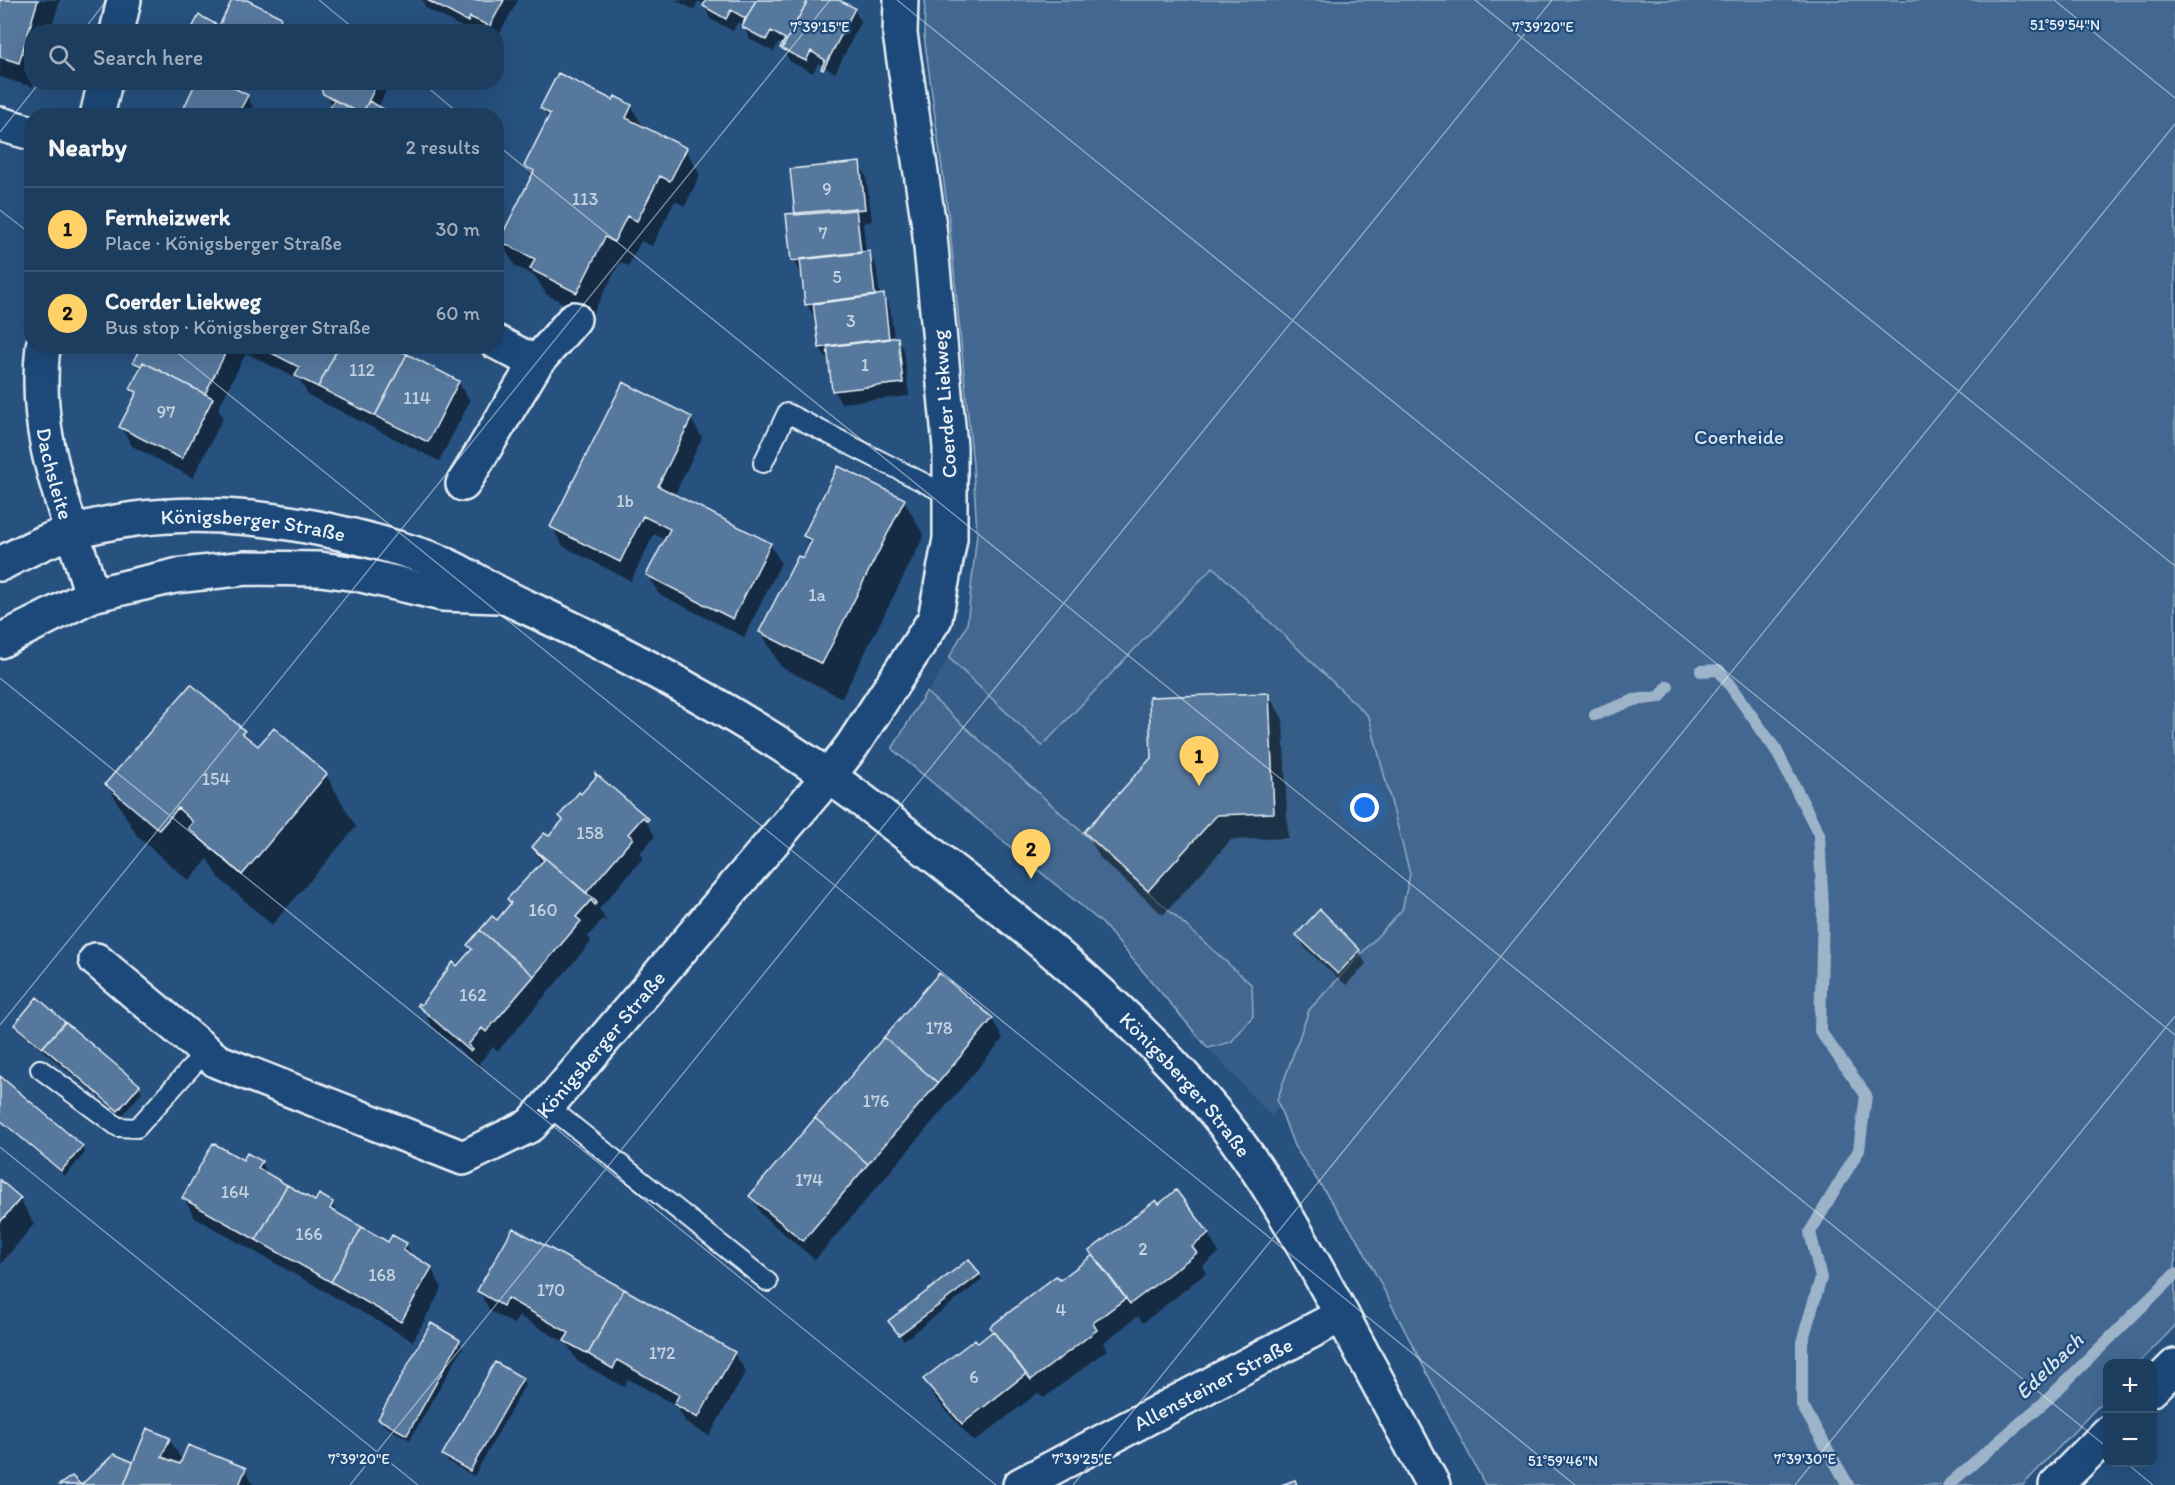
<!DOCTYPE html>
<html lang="en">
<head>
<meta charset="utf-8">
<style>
	:root { --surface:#1d3d5f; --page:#254465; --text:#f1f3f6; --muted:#a0aebd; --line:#3b5674; --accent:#ffd166 }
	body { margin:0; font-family:Itim,sans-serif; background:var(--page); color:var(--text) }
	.controls { position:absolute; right:18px; bottom:18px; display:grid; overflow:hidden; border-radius:12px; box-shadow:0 6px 24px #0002 }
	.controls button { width:54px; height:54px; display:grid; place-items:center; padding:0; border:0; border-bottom:2px solid var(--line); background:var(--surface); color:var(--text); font:30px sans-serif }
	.you { position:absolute; left:1365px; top:808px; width:21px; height:21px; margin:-15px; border:4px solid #fff; border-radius:50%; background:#1a73e8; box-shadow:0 0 0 9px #1a73e833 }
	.badge { display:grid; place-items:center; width:39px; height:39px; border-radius:50%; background:var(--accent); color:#111; font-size:20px; font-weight:700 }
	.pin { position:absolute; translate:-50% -50px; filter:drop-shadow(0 2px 3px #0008) }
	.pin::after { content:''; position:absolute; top:32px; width:21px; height:18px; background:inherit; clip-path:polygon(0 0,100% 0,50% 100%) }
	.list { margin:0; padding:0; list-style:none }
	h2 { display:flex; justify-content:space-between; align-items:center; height:78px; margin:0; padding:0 24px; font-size:26px }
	h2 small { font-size:20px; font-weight:400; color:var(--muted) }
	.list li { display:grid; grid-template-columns:39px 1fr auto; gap:18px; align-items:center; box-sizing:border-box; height:84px; padding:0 24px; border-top:2px solid var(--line) }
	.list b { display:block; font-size:22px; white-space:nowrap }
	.list p { margin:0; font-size:20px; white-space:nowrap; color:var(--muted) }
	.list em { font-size:20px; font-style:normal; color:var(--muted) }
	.icon { flex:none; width:33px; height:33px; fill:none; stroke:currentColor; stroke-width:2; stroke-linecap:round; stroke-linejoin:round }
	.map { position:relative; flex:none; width:2175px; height:1485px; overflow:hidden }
	.search { position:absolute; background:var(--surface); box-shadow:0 6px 24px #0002; left:24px; top:24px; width:480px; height:66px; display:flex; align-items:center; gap:15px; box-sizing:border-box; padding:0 21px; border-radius:24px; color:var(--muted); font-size:22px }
	.panel { position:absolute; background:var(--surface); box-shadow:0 6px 24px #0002; left:24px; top:108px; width:480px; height:246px; border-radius:24px }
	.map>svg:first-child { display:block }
	.built { fill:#355d88 }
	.green { fill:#436891; stroke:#96acc4; stroke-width:1.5 }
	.shadow { fill:#0007 }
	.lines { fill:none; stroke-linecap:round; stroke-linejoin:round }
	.stream { stroke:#9db3c9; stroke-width:12 }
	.building { fill:#57789d; stroke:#e8f1f8; stroke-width:1.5 }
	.service-casing { stroke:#e8f1f8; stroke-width:22 }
	.minor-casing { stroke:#e8f1f8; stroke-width:38 }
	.tertiary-casing { stroke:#e8f1f8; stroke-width:38 }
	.service { stroke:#1f4a7a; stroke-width:18 }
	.minor { stroke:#1f4a7a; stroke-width:33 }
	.tertiary { stroke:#1f4a7a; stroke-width:33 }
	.ticks { fill:none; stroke:#e8f1f8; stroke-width:1.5; stroke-opacity:0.45 }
	.labels { text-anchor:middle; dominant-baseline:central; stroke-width:4.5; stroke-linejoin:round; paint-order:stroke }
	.number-label { font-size:18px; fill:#c4d3e1 }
	.street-label { font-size:21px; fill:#e8f1f8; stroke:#1f4a7a }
	.park-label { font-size:21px; fill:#d8e3ee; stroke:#1f4a7a }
	.water-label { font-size:22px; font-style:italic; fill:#d5e2ec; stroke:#1f4a7a }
	.ticks-label { font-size:15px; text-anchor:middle; fill:#e8f1f8; stroke:#1f4a7a; stroke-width:4.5; stroke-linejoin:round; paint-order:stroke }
</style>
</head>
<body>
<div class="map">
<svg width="2175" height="1485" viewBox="0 0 2175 1485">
	<rect width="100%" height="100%" fill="#27517f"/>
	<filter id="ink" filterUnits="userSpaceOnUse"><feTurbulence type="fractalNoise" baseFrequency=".0167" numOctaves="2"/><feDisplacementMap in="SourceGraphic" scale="12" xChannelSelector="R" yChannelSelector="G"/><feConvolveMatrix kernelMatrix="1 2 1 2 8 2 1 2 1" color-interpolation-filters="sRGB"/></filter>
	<g filter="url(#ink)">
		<path class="built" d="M1212,533L1514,870L1271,1116L1208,1048L1102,923L892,749L949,658L1026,731Z"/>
		<path class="green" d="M925,0H2175V1326L2139,1363L2108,1364L2107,1397L2023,1485H1485L1359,1242L1294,1146L1277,1100L1309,1010L1402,910L1410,874L1369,717L1213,567L1042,746L949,658L967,625L977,533L973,466L949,220L924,35Z
			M926,692L1252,985L1253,1016L1231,1042L1208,1048L1102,923L892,749Z"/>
		<path class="shadow" d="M0,0H60L50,32H32L33,87L0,77Z
			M233,0H244L280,18L287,31L192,32L219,28Z
			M422,0H518L496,40V32L477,29L471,32L426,8Z
			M675,0H836L854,9L861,22L835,73L818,63L813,73L789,61L783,46L778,43L774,52L750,39L743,25L738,22L733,31L710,19L704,4L698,1L694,10Z
			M184,82H239L235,91L247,96L254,109L251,116H182L195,88Z
			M390,82L378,108L389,116H328L332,107L321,82Z
			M614,102L631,106L644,128L686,149L700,175L685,206L675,201L652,246L641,241L628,266L620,262L591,317L546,294L535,276L515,266L501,241L532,178L525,166L549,120L542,108Z
			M859,164L866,176L872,221L863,223L866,253H869L876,266L880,296L883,295L890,308L894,339L897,338L904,351L909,396L841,403L834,391L830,360H828L820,348L817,317H814L807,304L802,273H800L793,260L796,215Z
			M143,346H389L458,382L470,401L439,461L308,395L300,380L246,353L218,409L223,418L193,478L132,446L121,427L136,397L132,389L140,371L135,362Z
			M691,419L702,438L674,496L770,544L781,563L744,637L659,594L648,575L666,540L654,534L631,581L563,546L552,527Z
			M904,501L924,536L842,698L781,667L761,632L811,546L804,536Z
			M1268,694L1283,719L1288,838L1231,840L1163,915L1100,858L1086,832Z
			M274,730L326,775L356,827L272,925L220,879L208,859L189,881L137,836L107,784L244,732L258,748Z
			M560,816H643L655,836L640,853L643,858L599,909L607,922L603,919L588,936L591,942L498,1051L493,1047L479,1063L484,1071L432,1026L421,1007L472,950L469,945L497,922L511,905L508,900L542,864L533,848L549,839L563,821Z
			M1298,935L1359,951L1366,964L1346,985L1305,948Z
			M37,999L139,1086L142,1092L122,1116L19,1031L16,1025Z
			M992,1019L1003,1039L815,1260L762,1215L751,1196Z
			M0,1078L81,1147L85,1153L65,1176L0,1121Z
			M244,1162H261L269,1176L316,1203L332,1204L339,1216L389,1244H406L413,1258L431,1268L442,1288L413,1341L195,1218L184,1198Z
			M0,1182L20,1199L34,1224L0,1265Z
			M1208,1234L1219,1253L1202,1266L1206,1273L1143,1323L1138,1316L1103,1343L1107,1350L1044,1398L1038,1393L974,1442L936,1399L925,1380L978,1345L1059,1283Z
			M979,1274L982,1280L904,1340L894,1328Z
			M479,1291L734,1353L746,1372L709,1436L686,1423L677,1406L628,1379L624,1387L577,1361L567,1344L519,1316L514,1324L490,1311Z
			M459,1341L463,1347L410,1440L383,1425L380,1419Z
			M522,1379L525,1385L474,1476L447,1461L444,1455Z
			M169,1439L183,1462L245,1469L254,1485H83L114,1456L134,1463Z"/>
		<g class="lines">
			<path class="stream" d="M1701,671L1719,670L1776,750L1819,834L1823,909L1820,1031L1866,1095L1859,1150L1810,1232L1821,1278L1802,1342V1405L1848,1485
				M1595,715L1634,700L1660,697L1668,686
				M1948,1485L2047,1400L2175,1274"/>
		</g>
		<path class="building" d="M0,0H38L19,63L0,57Z
			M232,0H247L281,17L278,32H216Z
			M427,0H504L487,31L485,30L487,25L470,17L468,22Z
			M706,0H756L742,27L745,18L731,10L726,19L703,6Z
			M756,0H808L782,49L780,48L785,39L771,31L766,40L742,27Z
			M808,0H839L855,8L823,70L821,69L825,60L811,51L806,61L782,49Z
			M199,15L219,26L216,32H190Z
			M558,73L613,100L615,96L632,105L626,118L687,148L670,181L660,176L637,221L627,216L614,242L605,237L577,293L530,269L535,259L499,241L534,171L524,166L550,114L540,108Z
			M196,82H222L248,95L237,116H180Z
			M378,82L362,114L323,94L319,83Z
			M334,100L362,114L369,101L389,112L388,116H326Z
			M860,162L865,209L795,215L790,169Z
			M856,208L861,253L791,261L786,214Z
			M870,251L875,296L805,305L800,259Z
			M884,294L889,339L819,348L813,303Z
			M898,337L903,383L832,391L827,346Z
			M141,346H229L205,394L143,362L141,366L133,362Z
			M258,346H339L318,387L295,376L299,367Z
			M339,346H392L407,354L375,416L318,387Z
			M407,354L459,381L428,442L375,416Z
			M143,362L213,398L182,459L119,427L137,392L130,389Z
			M623,382L692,417L658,486L771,543L733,619L646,575L670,529L643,516L620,562L550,527Z
			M838,466L905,499L822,664L759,632L798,556L803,558L812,540L803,536Z
			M191,684L245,731L242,733L258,746L274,728L327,774L242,875L188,828L193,822L178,808L159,830L105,784Z
			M1269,693L1274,813L1217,815L1148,891L1084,832L1151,758L1149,697Z
			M595,773L649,819L647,821L643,817L628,834L633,838L586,893L532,847L544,833L549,836L563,820L559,816L579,792L581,794L596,777Z
			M532,847L597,902L595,905L591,900L576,917L581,921L534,976L480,930L492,916L497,920L511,903L507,899L544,860Z
			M1320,909L1360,950L1338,974L1296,935Z
			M480,930L534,976L486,1032L482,1028L468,1045L472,1049L470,1051L417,1005L418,1003L421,1005L453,962L457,966L472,949L467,945Z
			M939,973L993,1018L938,1083L884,1037Z
			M37,997L65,1022L42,1048L14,1025Z
			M65,1022L140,1085L118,1111L43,1047Z
			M884,1037L938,1083L868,1164L815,1118Z
			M0,1076L83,1146L61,1171L0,1120Z
			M815,1118L868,1164L803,1241L749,1196Z
			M213,1143L243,1160L247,1153L262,1161L258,1168L287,1185L256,1240L182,1198Z
			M0,1180L21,1198L0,1222Z
			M287,1185L315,1201L319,1194L333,1202L330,1209L362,1227L331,1282L256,1240Z
			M1176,1190L1209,1233L1192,1247L1197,1253L1130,1304L1089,1251L1156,1200L1159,1204Z
			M362,1227L388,1242L392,1235L407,1243L403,1250L432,1267L401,1322L331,1282Z
			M513,1228L624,1289L588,1354L564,1341L569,1333L507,1298L503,1306L477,1291Z
			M1093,1255L1126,1298L1093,1323L1097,1330L1031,1380L990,1327L1056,1276L1060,1280Z
			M969,1259L980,1274L899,1335L888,1321Z
			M624,1289L735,1352L698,1418L674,1404L679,1395L617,1360L613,1369L588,1354Z
			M431,1323L460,1340L407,1435L378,1419Z
			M993,1331L1026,1374L962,1424L923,1379L975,1339L978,1343Z
			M495,1362L523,1378L470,1471L442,1455Z
			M147,1428L170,1438L162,1457L180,1464L188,1445L246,1468L239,1485H124Z
			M114,1454L133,1462L124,1485H59L72,1476L81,1485Z
			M1295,1480L1297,1485H1281Z"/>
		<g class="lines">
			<g class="service-casing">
				<path id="service" d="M763,463L787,413L950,496
					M40,1069L118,1127L137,1128L205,1052
					M548,1106L768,1282"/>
			</g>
			<g class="minor-casing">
				<g id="minor">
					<path d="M117,32L124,0"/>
					<path d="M97,116L105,82"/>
					<path d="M0,124L32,133"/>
					<path id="s1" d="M43,346C32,440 67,509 92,595"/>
					<path d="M536,363L574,319"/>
					<path d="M463,484L536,363L496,342"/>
					<path id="s2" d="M96,960L217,1061L463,1158L531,1125L828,777L852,746L935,619L950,539V447L929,226L900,34L901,0"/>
					<path d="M2152,1389L2175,1366"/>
					<path id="s3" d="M1020,1485L1342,1315"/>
					<path d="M2056,1485L2108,1433"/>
				</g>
			</g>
			<g class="tertiary-casing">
				<g id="tertiary">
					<path id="s4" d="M0,564C24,552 50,538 76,531C190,499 312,520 423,556C458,567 488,590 522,605C639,659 755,722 859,798C894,824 928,851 962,878C1047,944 1130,1014 1201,1096C1256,1158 1297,1233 1337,1306C1369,1365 1401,1425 1433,1485"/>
					<path d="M0,641L92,595L175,576L246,568L320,569L357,574L442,594L498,596"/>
				</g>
			</g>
			<use href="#service" class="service"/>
			<use href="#minor" class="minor"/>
			<use href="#tertiary" class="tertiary"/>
		</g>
	</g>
	<path class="ticks" d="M319,0L358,32M897,0L2175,1035M1475,0L2175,566M2054,0L2175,98M82,32L107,0M421,82L462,116M0,132L40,82M496,144L2108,1448M0,210L32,235M169,346L1575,1485M0,678L996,1485M0,1025L830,0M0,1147L418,1485M2125,1462L2153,1485M350,1485L1552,0M1073,1485L2175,124M1795,1485L2175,1016"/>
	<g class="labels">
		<g class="number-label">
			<text x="827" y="189">9</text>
			<text x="585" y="199">113</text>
			<text x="823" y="233">7</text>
			<text x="837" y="277">5</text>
			<text x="851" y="321">3</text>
			<text x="865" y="365">1</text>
			<text x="362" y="370">112</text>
			<text x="417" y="398">114</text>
			<text x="166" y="412">97</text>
			<text x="625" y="501">1b</text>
			<text x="817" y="595">1a</text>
			<text x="216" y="779">154</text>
			<text x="590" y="833">158</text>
			<text x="543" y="910">160</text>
			<text x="473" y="995">162</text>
			<text x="939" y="1028">178</text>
			<text x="876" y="1101">176</text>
			<text x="809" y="1180">174</text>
			<text x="235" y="1192">164</text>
			<text x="309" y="1234">166</text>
			<text x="1143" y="1249">2</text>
			<text x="382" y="1275">168</text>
			<text x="551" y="1290">170</text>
			<text x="1061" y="1310">4</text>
			<text x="662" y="1353">172</text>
			<text x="974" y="1377">6</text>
		</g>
		<g class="street-label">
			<text transform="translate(944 404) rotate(-94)">Coerder Liekweg</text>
			<text stroke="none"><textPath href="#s1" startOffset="129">Dachsleite</textPath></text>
			<text stroke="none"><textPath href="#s4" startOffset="262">Königsberger Straße</textPath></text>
			<text stroke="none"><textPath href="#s2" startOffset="604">Königsberger Straße</textPath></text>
			<text stroke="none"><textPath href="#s4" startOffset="1371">Königsberger Straße</textPath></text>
			<text stroke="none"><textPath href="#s3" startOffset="218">Allensteiner Straße</textPath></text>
		</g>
		<g class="park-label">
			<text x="1739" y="436">Coerheide</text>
		</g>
		<g class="water-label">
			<text transform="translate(2049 1366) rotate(-44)">Edelbach</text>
		</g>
	</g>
	<g class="ticks-label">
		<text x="2065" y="30">51°59'54"N</text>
		<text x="820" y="32">7°39'15"E</text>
		<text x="1543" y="32">7°39'20"E</text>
		<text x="359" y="1464">7°39'20"E</text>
		<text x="1082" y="1464">7°39'25"E</text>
		<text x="1805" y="1464">7°39'30"E</text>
		<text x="1563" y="1466">51°59'46"N</text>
	</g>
</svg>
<div class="controls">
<button>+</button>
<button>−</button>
</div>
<div class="you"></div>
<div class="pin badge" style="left:1199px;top:786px">1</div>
<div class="pin badge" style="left:1031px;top:879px">2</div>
<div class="search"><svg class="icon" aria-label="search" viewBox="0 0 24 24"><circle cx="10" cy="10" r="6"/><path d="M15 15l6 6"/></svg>Search here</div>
<section class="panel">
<h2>Nearby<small>2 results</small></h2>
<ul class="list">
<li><span class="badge">1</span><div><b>Fernheizwerk</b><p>Place · Königsberger Straße</p></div><em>30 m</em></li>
<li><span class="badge">2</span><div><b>Coerder Liekweg</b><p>Bus stop · Königsberger Straße</p></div><em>60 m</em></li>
</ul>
</section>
</div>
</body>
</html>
